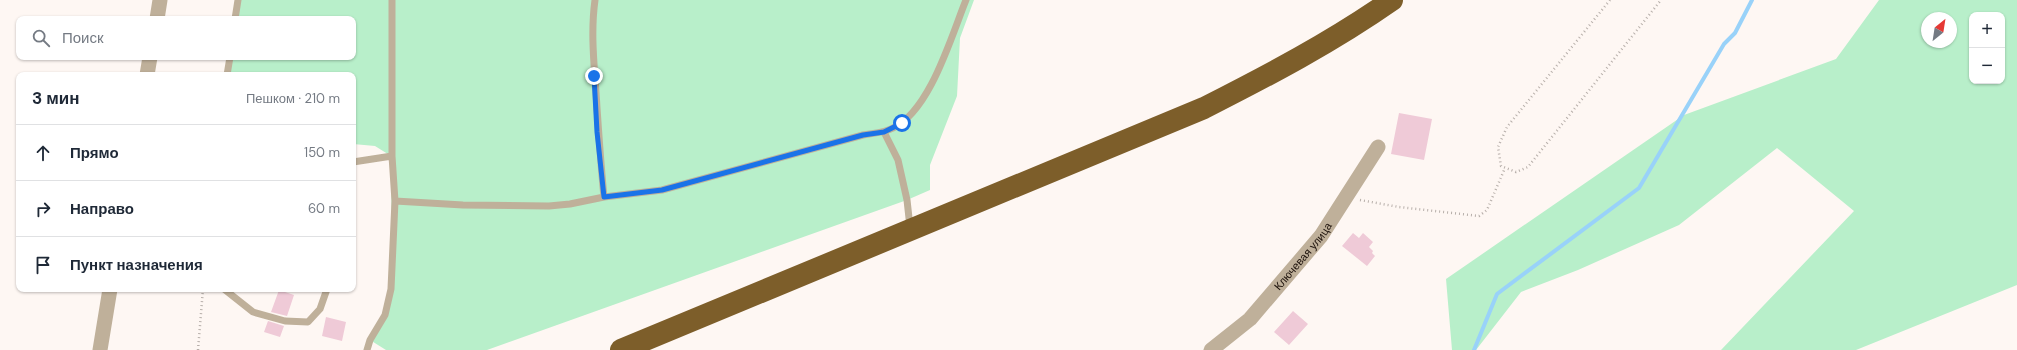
<!DOCTYPE html>
<html lang="ru">
<head>
<meta charset="utf-8">
<style>
	:root { --surface:#fff; --page:#f6f6f7; --text:#1f2937; --muted:#747a83; --line:#e0e1e3 }
	body { margin:0; font-family:"DM Sans",sans-serif; background:var(--page); color:var(--text) }
	.controls { position:absolute; right:12px; top:12px; display:grid; overflow:hidden; border-radius:8px; box-shadow:0 1px 3px #0004 }
	.controls button { width:36px; height:36px; display:grid; place-items:center; padding:0; border:0; border-bottom:1px solid var(--line); background:var(--surface); color:var(--text); font:20px sans-serif }
	.compass { position:absolute; left:1921px; top:12px; width:36px; height:36px; border-radius:50%; background:var(--surface); box-shadow:0 1px 3px #0004; rotate:30deg }
	.stop { position:absolute; width:12px; height:12px; margin:-9px; border:3px solid #1a73e8; border-radius:50%; background:#fff }
	.stop.end { background:#1a73e8; border-color:#fff; box-shadow:0 1px 4px #0008 }
	.list { margin:0; padding:0; list-style:none }
	h2 { display:flex; justify-content:space-between; align-items:center; height:52px; margin:0; padding:0 16px; font-size:17px }
	h2 small { font-size:13px; font-weight:400; color:var(--muted) }
	.list li { display:grid; grid-template-columns:26px 1fr auto; gap:12px; align-items:center; box-sizing:border-box; height:56px; padding:0 16px; border-top:1px solid var(--line) }
	.list b { display:block; font-size:15px; white-space:nowrap }
	.list em { font-size:13px; font-style:normal; color:var(--muted) }
	.icon { flex:none; width:22px; height:22px; fill:none; stroke:currentColor; stroke-width:2; stroke-linecap:round; stroke-linejoin:round }
	.map { position:relative; flex:none; width:2017px; height:350px; overflow:hidden }
	.search { position:absolute; background:var(--surface); box-shadow:0 1px 3px #0004; left:16px; top:16px; width:340px; height:44px; display:flex; align-items:center; gap:10px; box-sizing:border-box; padding:0 14px; border-radius:8px; color:var(--muted); font-size:15px }
	.panel { position:absolute; background:var(--surface); box-shadow:0 1px 3px #0004; left:16px; top:72px; width:340px; height:220px; border-radius:8px }
	.map>svg:first-child { display:block }
	.green { fill:#b8efca; fill-rule:evenodd }
	.lines { fill:none; stroke-linecap:round; stroke-linejoin:round }
	.stream { stroke:#99d2f9; stroke-width:4 }
	.building { fill:#efcad7 }
	.path { stroke:#b7afaa; stroke-width:2.5; stroke-dasharray:1 3; stroke-linecap:butt }
	.lane { stroke:#bfb09a; stroke-width:7 }
	.street { stroke:#bfb09a; stroke-width:15 }
	.highway { stroke:#7d5e2a; stroke-width:22 }
	.route { stroke:#1a73e8; stroke-width:5 }
	.labels { text-anchor:middle; dominant-baseline:central; stroke-width:4; stroke-linejoin:round; paint-order:stroke }
	.street-label { font-size:11px; fill:#1a0f09; stroke:#fff }
</style>
</head>
<body>
<div class="map">
<svg width="2017" height="350" viewBox="0 0 2017 350">
	<rect width="100%" height="100%" fill="#fef7f3"/>
	<path class="green" d="M238,0H974L960,38L957,96L930,165V190L907,200L487,350H386L370,340L385,315L392,262L391,156L375,146L353,144V75H227L230,57H353V19H235Z
		M1879,0H2017V285L1856,350H1721L1854,211L1777,148L1679,225L1578,270L1521,292L1476,350H1452L1446,279L1684,115L1836,59ZM1972,15H2002V81H1972ZM1927,18H1951V42H1927Z"/>
	<g class="lines">
		<path class="stream" d="M1474,350L1497,294L1639,188L1724,44L1735,33L1752,0"/>
	</g>
	<path class="building" d="M1399,113L1432,119L1424,160L1391,154Z
		M1353,233L1359,238L1363,233L1373,242L1369,247L1373,251L1372,253L1375,256L1367,266L1342,246Z
		M279,290L294,295L287,316L271,312Z
		M1293,311L1308,324L1289,345L1274,332Z
		M326,317L346,322L342,341L322,336Z
		M268,321L284,326L280,337L264,332Z"/>
	<g class="lines">
		<path class="path" d="M1610,0L1507,127L1498,147L1501,166L1516,172L1528,167L1661,0
			M1360,200L1399,207L1479,216L1487,210L1505,168
			M198,350L203,289"/>
		<path class="lane" d="M595,0C590,36 595,71 597,108C599,137 601,167 604,197
			M235,19L238,0
			M227,75L230,57
			M884,132L898,160L907,200L910,227
			M353,162L392,156
			M395,201L463,205L549,206L570,204L604,197L662,190L863,135C873,133 884,133 893,128C930,111 951,37 966,0
			M224,289L253,312L285,321L308,322L320,309L327,289
			M367,350L370,340L385,315L391,289L395,201L392,156V0"/>
		<g class="street">
			<path d="M157,19L160,0"/>
			<path d="M147,75L150,57"/>
			<path d="M100,350L110,289"/>
			<path id="s1" d="M1211,350L1250,319L1321,236L1378,147"/>
		</g>
		<path class="highway" d="M621,350L1204,108C1269,75 1332,42 1392,0"/>
	</g>
	<g class="lines">
		<path class="route" d="M594,76L597,132L604,197L662,190L863,135L884,132L902,123"/>
	</g>
	<g class="labels">
		<g class="street-label">
			<text stroke="none"><textPath href="#s1" startOffset="132">Ключевая улица</textPath></text>
		</g>
	</g>
</svg>
<div class="controls">
<button>+</button>
<button>−</button>
</div>
<svg class="compass" viewBox="-18 -18 36 36"><path d="M0-13l5 13h-10z" fill="#e53935"/><path d="M0 13l5-13h-10z" fill="#747a83"/></svg>
<div class="stop" style="left:902px;top:123px"></div>
<div class="stop end" style="left:594px;top:76px"></div>
<div class="search"><svg class="icon" aria-label="search" viewBox="0 0 24 24"><circle cx="10" cy="10" r="6"/><path d="M15 15l6 6"/></svg>Поиск</div>
<section class="panel">
<h2>3 мин<small>Пешком · 210 m</small></h2>
<ul class="list">
<li><svg class="icon" aria-label="ahead" viewBox="0 0 24 24"><path d="M12 20V5M6 11l6-6 6 6"/></svg><div><b>Прямо</b></div><em>150 m</em></li>
<li><svg class="icon" aria-label="right" viewBox="0 0 24 24"><path d="M7 20v-9h11M14 6l5 5-5 5"/></svg><div><b>Направо</b></div><em>60 m</em></li>
<li><svg class="icon" aria-label="arrive" viewBox="0 0 24 24"><path d="M6 21V4h12l-3 4 3 4H6"/></svg><div><b>Пункт назначения</b></div></li>
</ul>
</section>
</div>
</body>
</html>
